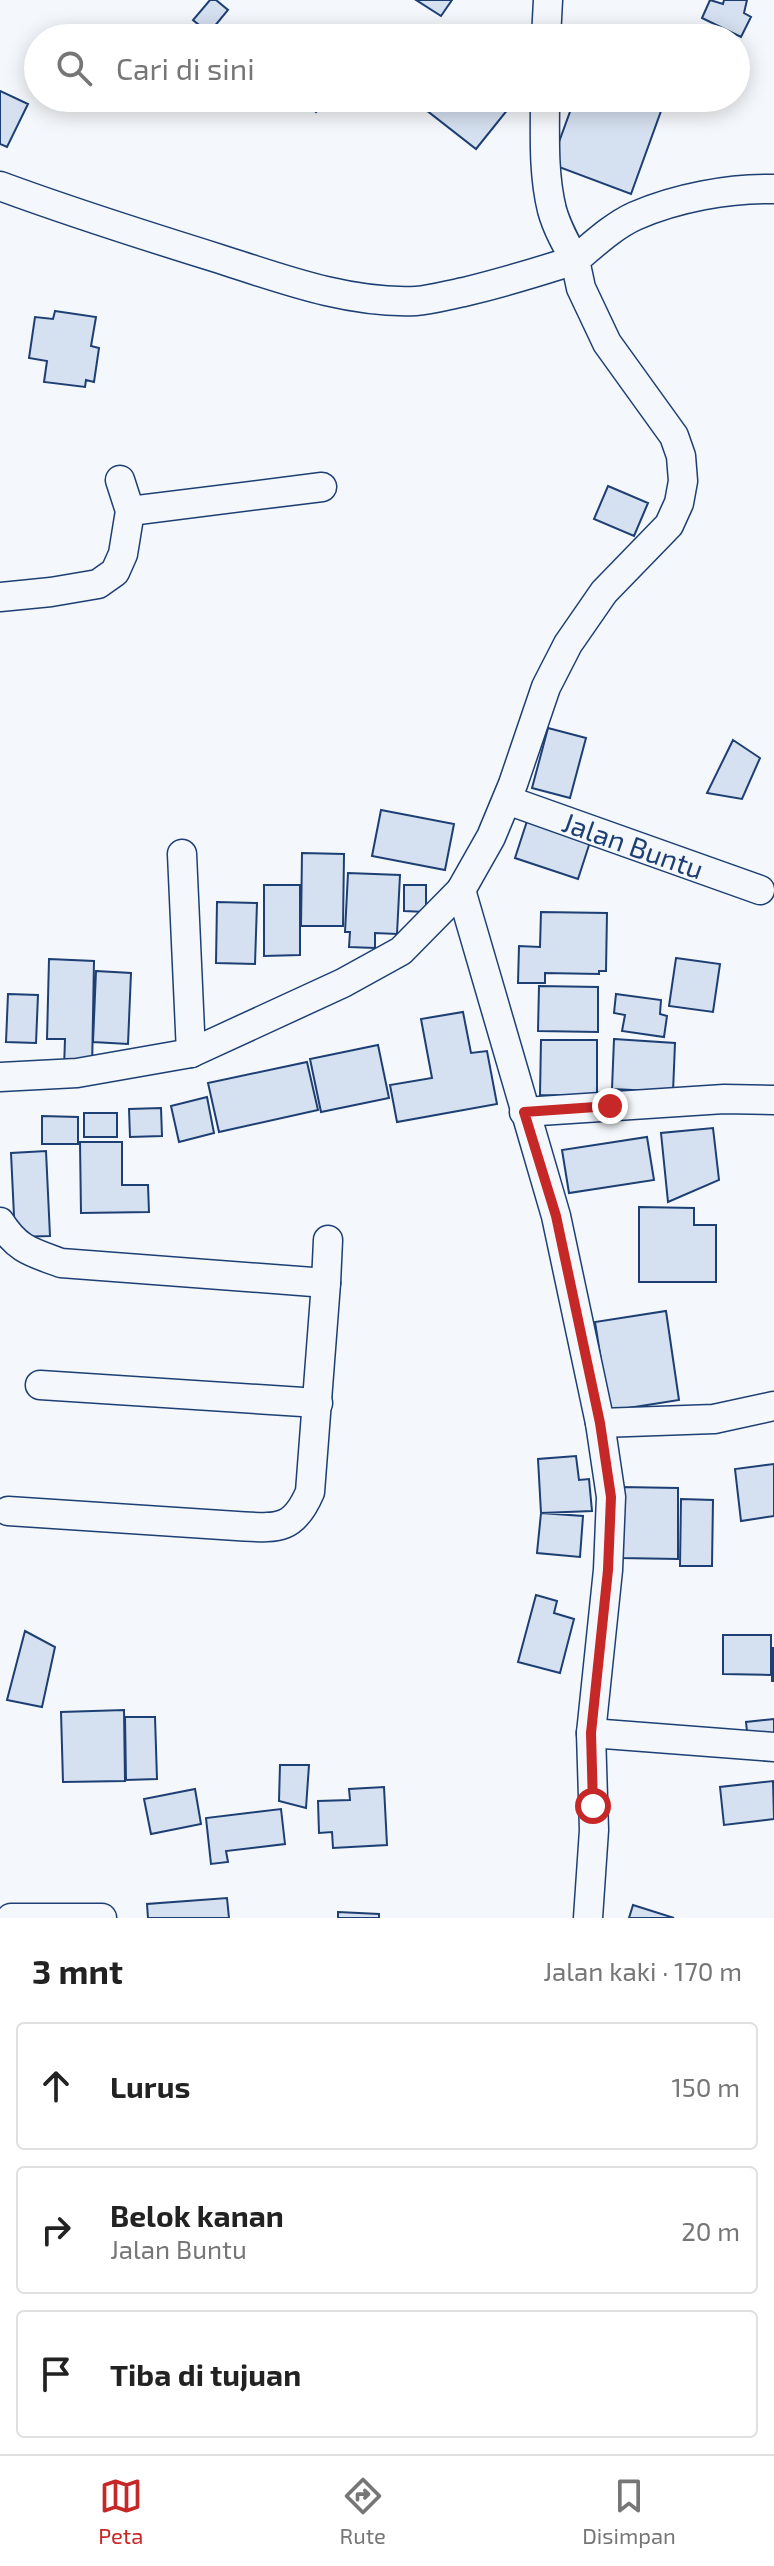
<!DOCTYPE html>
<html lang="id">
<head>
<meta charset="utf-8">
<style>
	:root { --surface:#fff; --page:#f2f2f2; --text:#222; --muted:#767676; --line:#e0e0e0; --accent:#c62828 }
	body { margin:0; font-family:"Exo 2",sans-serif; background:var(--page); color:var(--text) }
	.stop { position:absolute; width:24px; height:24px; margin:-18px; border:6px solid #c62828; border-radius:50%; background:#fff }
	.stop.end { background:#c62828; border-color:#fff; box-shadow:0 2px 8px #0008 }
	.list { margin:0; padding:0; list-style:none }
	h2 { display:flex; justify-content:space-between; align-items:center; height:104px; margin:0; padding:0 32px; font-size:34px }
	h2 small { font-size:26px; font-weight:400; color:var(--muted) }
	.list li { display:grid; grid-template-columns:52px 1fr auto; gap:24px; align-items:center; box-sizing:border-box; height:128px; margin:0 16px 16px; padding:0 16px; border:2px solid var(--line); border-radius:8px }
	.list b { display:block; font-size:30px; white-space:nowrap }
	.list p { margin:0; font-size:26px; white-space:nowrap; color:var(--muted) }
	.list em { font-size:26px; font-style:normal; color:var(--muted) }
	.icon { flex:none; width:44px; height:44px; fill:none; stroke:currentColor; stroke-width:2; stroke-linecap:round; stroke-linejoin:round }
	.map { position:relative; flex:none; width:774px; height:1918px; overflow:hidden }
	.search { position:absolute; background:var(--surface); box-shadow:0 4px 20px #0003; left:24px; right:24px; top:24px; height:88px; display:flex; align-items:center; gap:20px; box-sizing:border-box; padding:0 28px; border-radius:44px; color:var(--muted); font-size:30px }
	.sheet { height:536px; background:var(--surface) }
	nav { display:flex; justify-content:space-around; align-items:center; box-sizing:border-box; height:112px; border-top:2px solid var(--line); background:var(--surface); font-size:22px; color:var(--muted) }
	nav a { display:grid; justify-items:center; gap:4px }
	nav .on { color:var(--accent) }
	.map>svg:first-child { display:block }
	.building { fill:#d5e0f0; stroke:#1d3f73; stroke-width:2 }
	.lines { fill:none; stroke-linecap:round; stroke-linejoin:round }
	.minor-casing { stroke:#1d3f73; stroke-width:31 }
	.minor { stroke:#f4f7fb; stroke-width:28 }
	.route { stroke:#c62828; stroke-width:10 }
	.labels { text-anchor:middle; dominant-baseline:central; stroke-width:6; stroke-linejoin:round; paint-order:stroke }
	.street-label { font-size:28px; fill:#1d3f73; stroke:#f4f7fb }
</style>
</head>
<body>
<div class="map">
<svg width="774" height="1918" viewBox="0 0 774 1918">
	<rect width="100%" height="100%" fill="#f4f7fb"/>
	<path class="building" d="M210,0H216L228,10L209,33L193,20Z
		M416,0H452L441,16Z
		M710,0L723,4L724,0H747L744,13L751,17L741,37L702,18Z
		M0,91L28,104L7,147L0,144Z
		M302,98H331L316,112Z
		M428,98H517L476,149L421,106Z
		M575,98H624L661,111L631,194L551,164Z
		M55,311L96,317L91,346L99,348L94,382L86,380L85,387L44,382L47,361L29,358L35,317L53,319Z
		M608,486L648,503L634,536L594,519Z
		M548,728L586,738L570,798L532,788Z
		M733,740L760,758L742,799L707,793Z
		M381,810L454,824L445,870L372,856Z
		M528,818L591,839L578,879L515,858Z
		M302,853L344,854L343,926H301Z
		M348,873L400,875L397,934L375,933V948L349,947L350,932H345Z
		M264,885H300V955L264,956Z
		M404,885H426V912L404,911Z
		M217,902L257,903L255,964L216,963Z
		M541,912L607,913L606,971H599V974L545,973V983H518L519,946L540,947Z
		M676,958L720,964L713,1012L669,1006Z
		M49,959L94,961L92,1070L64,1069L65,1039H47Z
		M96,971L131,973L128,1044L93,1042Z
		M539,986L598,987V1032L538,1031Z
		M8,994L38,995L36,1043L6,1042Z
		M616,994L661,1000L660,1014L667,1016L664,1037L622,1031L625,1015L614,1013Z
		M463,1012L471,1053L487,1051L497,1104L397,1122L390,1085L432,1078L421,1019Z
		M614,1039L675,1043L673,1092L612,1089Z
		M541,1040H597V1096L540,1095Z
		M378,1045L389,1098L321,1112L310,1059Z
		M307,1062L318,1110L219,1132L208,1083Z
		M207,1097L214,1133L179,1142L171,1106Z
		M161,1108L162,1136L130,1137L129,1109Z
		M84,1113H117V1137H84Z
		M42,1116L78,1117V1144H42Z
		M713,1128L719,1180L668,1202L661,1133Z
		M647,1137L654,1180L569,1193L562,1150Z
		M80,1142H122V1185H148L149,1212L81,1213Z
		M46,1151L50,1236L15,1237L11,1153Z
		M639,1207L694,1208V1225H716V1282H639Z
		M666,1311L679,1400L609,1411L595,1322Z
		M576,1456L579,1480L589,1479L592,1511L541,1513L538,1459Z
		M774,1464V1516L741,1521L735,1469Z
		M621,1487L678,1488V1559L620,1558Z
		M681,1499L713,1500L712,1566H680Z
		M541,1513L583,1516L580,1557L537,1553Z
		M536,1595L557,1601L554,1613L574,1619L560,1673L518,1662Z
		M25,1631L55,1647L42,1707L7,1700Z
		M723,1635H771V1675L723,1674Z
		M772,1648H774V1681H772Z
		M124,1710L125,1781L63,1782L61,1712Z
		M125,1717H155L157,1779L126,1780Z
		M774,1719V1739L748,1741L746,1722Z
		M280,1765H309L306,1808L279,1801Z
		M773,1781L774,1819L724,1825L720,1787Z
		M384,1787L387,1845L333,1848L332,1832L319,1833L318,1801L350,1800L349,1789Z
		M195,1789L201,1824L151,1834L144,1799Z
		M281,1809L285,1844L226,1851L228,1862L211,1864L206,1818Z
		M227,1898L229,1918H148L147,1904Z
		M633,1905L674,1918H629Z
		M338,1912L379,1914V1918H338Z"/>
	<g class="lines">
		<g class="minor-casing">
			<g id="minor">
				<path d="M546,38L548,0"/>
				<path d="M0,186C73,213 146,236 220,259C282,279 349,304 416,301C432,300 448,295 464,292C501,283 538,272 575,260C566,244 557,228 552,210C543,174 545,135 545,98"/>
				<path d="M130,511L322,487"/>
				<path d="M0,597L51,592L98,584L115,572L123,554L130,511L120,480"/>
				<path id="s1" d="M507,800L760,890"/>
				<path d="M182,854L191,1053"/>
				<path d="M461,890L556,1216L600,1423L611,1497L608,1570L591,1733L594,1830L588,1918"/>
				<path d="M0,1077L77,1073L191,1053L343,983L401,951L461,890L491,837L513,784L546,687L568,644L604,592L669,525L679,503L683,481L681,456L674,436L607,343L581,288L575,260C593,245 613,226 635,216C676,198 729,188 774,189"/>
				<path d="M524,1112L724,1099L774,1100"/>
				<path d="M0,1222C18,1250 31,1252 61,1263L326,1283L328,1240"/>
				<path d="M40,1385L318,1403"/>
				<path d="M600,1423L714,1419L774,1406"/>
				<path d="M8,1511L237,1526C276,1528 293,1532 310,1492L326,1283"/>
				<path d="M591,1733L774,1747"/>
				<path d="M11,1918H102"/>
			</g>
		</g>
		<use href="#minor" class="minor"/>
	</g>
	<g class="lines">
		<path class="route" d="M593,1806L591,1733L608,1570L611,1497L600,1423L556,1216L524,1112L610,1106"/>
	</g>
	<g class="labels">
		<g class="street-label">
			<text stroke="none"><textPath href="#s1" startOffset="134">Jalan Buntu</textPath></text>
		</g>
	</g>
</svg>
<div class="stop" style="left:593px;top:1806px"></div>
<div class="stop end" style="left:610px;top:1106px"></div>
<div class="search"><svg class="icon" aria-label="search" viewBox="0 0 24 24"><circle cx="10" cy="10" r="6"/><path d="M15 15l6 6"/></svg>Cari di sini</div>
</div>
<section class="sheet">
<h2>3 mnt<small>Jalan kaki · 170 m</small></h2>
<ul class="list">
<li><svg class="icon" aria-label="ahead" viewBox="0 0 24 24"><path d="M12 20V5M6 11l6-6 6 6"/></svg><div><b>Lurus</b></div><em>150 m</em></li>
<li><svg class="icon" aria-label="right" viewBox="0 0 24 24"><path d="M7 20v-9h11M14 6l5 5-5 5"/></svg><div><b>Belok kanan</b><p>Jalan Buntu</p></div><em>20 m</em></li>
<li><svg class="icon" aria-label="arrive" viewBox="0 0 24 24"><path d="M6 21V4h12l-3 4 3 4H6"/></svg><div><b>Tiba di tujuan</b></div></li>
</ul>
</section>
<nav>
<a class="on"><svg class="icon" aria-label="map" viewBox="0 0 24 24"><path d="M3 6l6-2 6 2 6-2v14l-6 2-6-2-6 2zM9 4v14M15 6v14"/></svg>Peta</a>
<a><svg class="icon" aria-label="directions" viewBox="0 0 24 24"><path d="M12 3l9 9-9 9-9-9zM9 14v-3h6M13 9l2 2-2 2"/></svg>Rute</a>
<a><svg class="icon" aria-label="saved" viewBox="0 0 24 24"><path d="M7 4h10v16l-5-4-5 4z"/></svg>Disimpan</a>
</nav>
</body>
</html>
